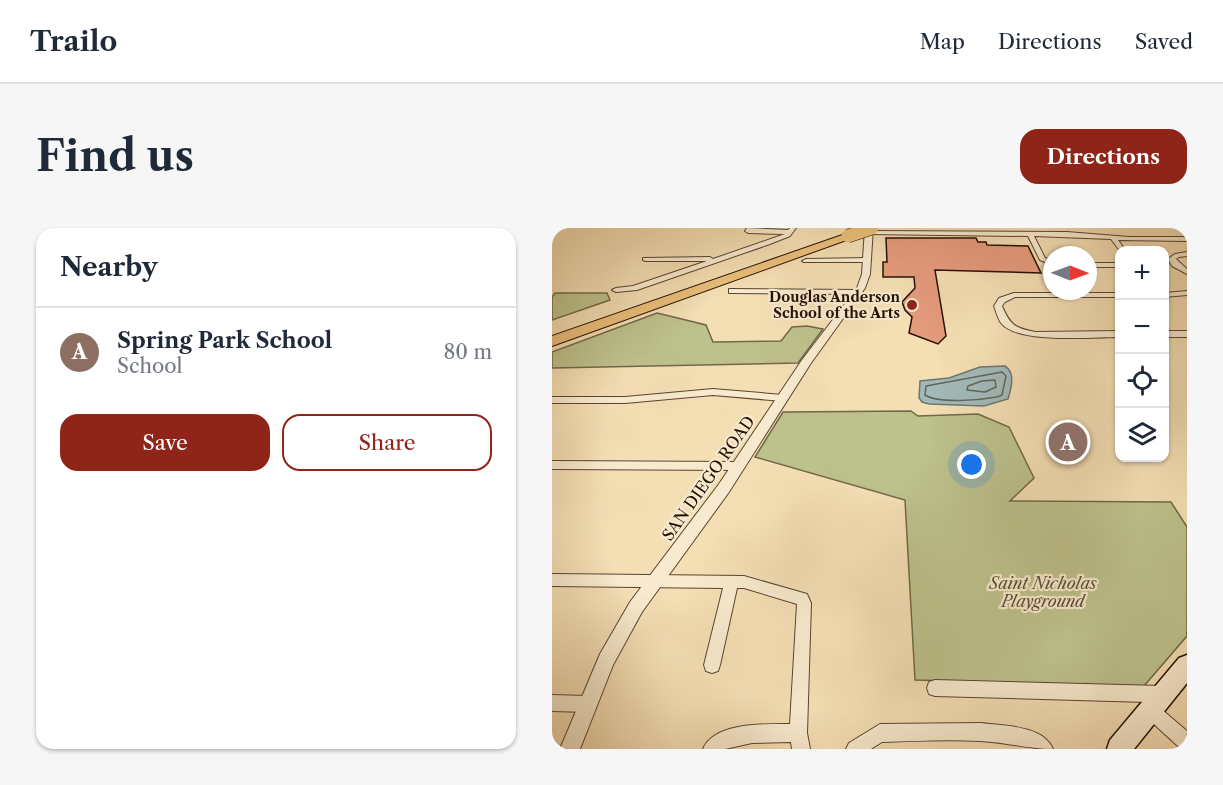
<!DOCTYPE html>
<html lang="en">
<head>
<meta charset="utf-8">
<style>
	:root { --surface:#fff; --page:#f6f6f7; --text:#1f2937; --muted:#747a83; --line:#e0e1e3; --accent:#8f2418 }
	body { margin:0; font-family:"Libre Caslon Text",serif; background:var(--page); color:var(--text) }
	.controls { position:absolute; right:18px; top:18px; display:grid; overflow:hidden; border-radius:12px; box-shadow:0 2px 4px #0004 }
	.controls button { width:54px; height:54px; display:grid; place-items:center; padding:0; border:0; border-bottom:2px solid var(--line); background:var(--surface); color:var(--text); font:30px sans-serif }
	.compass { position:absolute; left:491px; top:18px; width:54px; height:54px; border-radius:50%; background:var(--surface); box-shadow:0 2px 4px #0004; rotate:91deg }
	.you { position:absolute; left:420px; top:237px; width:21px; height:21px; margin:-15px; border:4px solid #fff; border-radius:50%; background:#1a73e8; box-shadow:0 0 0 9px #1a73e833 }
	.badge { display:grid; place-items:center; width:39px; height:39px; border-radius:50%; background:var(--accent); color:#fff; font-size:20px; font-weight:700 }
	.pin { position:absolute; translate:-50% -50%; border:3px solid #fff; box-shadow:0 2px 6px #0006 }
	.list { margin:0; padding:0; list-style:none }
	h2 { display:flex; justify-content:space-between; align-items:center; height:78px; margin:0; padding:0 24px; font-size:26px }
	h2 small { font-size:20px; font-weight:400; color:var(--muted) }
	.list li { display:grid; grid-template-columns:39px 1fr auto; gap:18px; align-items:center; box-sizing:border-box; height:90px; padding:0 24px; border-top:2px solid var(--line) }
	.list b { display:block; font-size:22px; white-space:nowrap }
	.list p { margin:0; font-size:20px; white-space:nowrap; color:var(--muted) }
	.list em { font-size:20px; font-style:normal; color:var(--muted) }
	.actions { display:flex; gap:12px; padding:18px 24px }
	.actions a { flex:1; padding:14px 0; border:2px solid var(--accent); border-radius:18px; text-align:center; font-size:21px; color:var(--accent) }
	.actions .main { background:var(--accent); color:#fff }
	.icon { flex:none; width:33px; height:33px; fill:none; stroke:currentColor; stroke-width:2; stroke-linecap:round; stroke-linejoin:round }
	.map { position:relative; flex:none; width:635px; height:521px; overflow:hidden; border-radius:18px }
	header { display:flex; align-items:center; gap:36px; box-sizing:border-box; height:84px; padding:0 30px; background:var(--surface); border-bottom:2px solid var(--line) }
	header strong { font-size:28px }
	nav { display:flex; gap:33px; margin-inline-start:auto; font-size:21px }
	.intro { display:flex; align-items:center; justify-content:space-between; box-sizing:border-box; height:144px; padding:0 36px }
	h1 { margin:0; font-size:42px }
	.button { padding:15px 27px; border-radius:18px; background:var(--accent); color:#fff; font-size:21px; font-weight:700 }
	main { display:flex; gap:36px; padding:0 36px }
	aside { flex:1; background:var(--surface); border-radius:18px; box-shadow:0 2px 4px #0004 }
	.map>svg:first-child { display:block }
	.green { fill:#bdc18c; stroke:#716848; stroke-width:1.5 }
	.water { fill:#a1b9b8; stroke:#6f7570; stroke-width:1.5 }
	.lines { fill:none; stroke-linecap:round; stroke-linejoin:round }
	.shore { stroke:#63645e; stroke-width:1.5 }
	.building { fill:#e59b7d; stroke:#251004; stroke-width:1.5 }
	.minor-casing { stroke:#594430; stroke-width:2 }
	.tertiary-casing { stroke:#594430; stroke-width:2 }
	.secondary-casing { stroke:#251004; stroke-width:3 }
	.motorway-casing { stroke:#251004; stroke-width:2 }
	.minor { fill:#f8eace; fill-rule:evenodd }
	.tertiary { fill:#f8eace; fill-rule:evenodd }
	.secondary { fill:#f8eace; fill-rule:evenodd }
	.motorway { fill:#eabf7a; fill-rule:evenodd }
	.motorway-bridge-casing { stroke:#251004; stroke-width:14; stroke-linecap:butt }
	.motorway-bridge { stroke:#eabf7a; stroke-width:13 }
	.poi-dot { fill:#8f2418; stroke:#f8eace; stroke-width:2 }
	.labels { text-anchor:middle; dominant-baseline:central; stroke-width:4.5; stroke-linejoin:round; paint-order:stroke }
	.far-poi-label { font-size:14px; font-weight:bold; fill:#251004; stroke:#f8eace; text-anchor:end }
	.street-label { font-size:16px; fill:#251004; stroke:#f8eace }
	.park-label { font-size:16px; font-style:italic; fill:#5a4e34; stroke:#f8eace }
</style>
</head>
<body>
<header>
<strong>Trailo</strong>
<nav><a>Map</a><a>Directions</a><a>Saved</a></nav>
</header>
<div class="intro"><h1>Find us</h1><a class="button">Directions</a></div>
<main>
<aside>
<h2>Nearby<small></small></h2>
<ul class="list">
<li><span class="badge" style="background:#8d6e63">A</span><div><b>Spring Park School</b><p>School</p></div><em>80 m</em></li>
</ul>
<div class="actions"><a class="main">Save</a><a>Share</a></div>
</aside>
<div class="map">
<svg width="635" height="521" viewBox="0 0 635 521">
	<rect width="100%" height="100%" fill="#f4deb4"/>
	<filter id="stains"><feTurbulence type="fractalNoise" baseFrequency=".00333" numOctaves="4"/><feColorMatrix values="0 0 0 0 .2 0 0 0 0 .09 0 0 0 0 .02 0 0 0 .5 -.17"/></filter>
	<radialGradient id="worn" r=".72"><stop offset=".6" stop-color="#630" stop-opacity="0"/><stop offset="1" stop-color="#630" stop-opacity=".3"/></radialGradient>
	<path class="green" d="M3,65H55L58,72L0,92V69Z
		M105,85L154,97L161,114L229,113L240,99L255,98L271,101L246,135L0,140V124Z
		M359,183L366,188L426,186L457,199L482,250L458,273L619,274L635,299V408L592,458L363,452L353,272L203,229L231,184Z"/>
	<path class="water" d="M453,138C464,145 459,161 456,171L432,178L377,176L370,174L367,170L368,153L397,150L428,139Z"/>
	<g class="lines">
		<path class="shore" d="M450,144L454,148L450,167L445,169C428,172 387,176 373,167L374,158Z
			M443,152L444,159L433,164L415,162L416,158L430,153Z"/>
	</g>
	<path class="building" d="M334,10H424L426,14H434L435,17L476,18L489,45L383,42L394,108L386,116L357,105L360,89L353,82L350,74L363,60L362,49H331V34H335Z"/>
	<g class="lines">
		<g class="minor-casing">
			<path id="minor" d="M195,0L236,2L238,0H244L238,8L218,16L85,62L64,64L60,62L64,60L81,58L155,33H93L91,32V30L158,29L161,31L233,6L196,5L193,3Z
				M317,3L515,4L577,9H635V13L566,12L573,22L568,23L559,11L482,8L493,30L500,33V37L488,32L476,8L315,6V4Z
				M635,24V28L627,29L624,31L635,41V46L620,38L616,31L623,26Z
				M254,31L315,30L319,32L315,34H252L250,33Z
				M536,35H568V39H536Z
				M177,61L307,62L311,64L307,66L180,65H177Z
				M635,63V67L612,69V65Z
				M462,65H568V69H463L453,74L450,78C458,97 463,100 483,104L568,103V109C542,109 465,116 449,95C446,91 444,83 442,78L447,70Z
				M612,103H635V109H612Z
				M161,161L231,167L236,170L231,173L161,167L73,175H0V169H73Z
				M0,233L186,234L192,238L186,242L0,241Z
				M0,346L192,348L255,366L259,375L255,505L258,521H240L239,514L200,515L173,521H151C162,494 213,496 238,496L245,376L192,360H185L168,437L166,443L160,445L154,443L152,437L171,360L0,358Z
				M383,452L610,458L616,460L618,466L616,472L610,474H601L635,503V521H629L592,487L590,481L592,475L595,474L383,468L377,466L375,460L377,454Z
				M0,467L35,468L41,470L43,476L41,482L35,484L0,483Z
				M429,495C451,498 491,497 501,521C476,521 453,514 428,513C395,511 363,513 330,514L319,521H294L297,515L328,496Z"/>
		</g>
		<g class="tertiary-casing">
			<path id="tertiary" d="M313,0H321L318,46L313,60L259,135L177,264L90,384L61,437L28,521H8L48,426L78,374L167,256L250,132L305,60L310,46Z"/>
		</g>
		<g class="secondary-casing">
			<path id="secondary" d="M635,427V455L582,521H555L558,512L627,430Z"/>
		</g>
		<g class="motorway-casing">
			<path id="motorway" d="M296,5L300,6V10L0,118V108Z"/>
		</g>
		<use href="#minor" class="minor"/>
		<use href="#tertiary" class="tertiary"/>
		<use href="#secondary" class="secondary"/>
		<use href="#motorway" class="motorway"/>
		<g class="motorway-bridge-casing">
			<path id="motorway-bridge" d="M296,8L320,0"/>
		</g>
		<use href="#motorway-bridge" class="motorway-bridge"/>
	</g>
	<circle class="poi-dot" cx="360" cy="77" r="6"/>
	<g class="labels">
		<g class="far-poi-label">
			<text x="348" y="69">Douglas Anderson<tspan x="348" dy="16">School of the Arts</tspan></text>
		</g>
		<g class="street-label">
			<text transform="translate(156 250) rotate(-55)">SAN DIEGO ROAD</text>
		</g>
		<g class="park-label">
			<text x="491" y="355">Saint Nicholas<tspan x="491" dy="18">Playground</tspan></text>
		</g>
	</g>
	<rect width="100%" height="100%" filter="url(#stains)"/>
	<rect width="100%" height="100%" fill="url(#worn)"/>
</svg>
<div class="controls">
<button>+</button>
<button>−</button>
<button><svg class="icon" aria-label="locate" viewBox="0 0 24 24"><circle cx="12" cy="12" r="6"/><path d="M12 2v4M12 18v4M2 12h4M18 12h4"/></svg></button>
<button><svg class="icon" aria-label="layers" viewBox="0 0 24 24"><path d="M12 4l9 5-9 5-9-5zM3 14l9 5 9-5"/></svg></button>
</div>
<svg class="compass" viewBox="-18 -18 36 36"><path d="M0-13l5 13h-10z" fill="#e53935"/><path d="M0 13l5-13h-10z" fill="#747a83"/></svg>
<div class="you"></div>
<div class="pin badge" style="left:516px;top:214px;background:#8d6e63">A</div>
</div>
</main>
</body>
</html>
